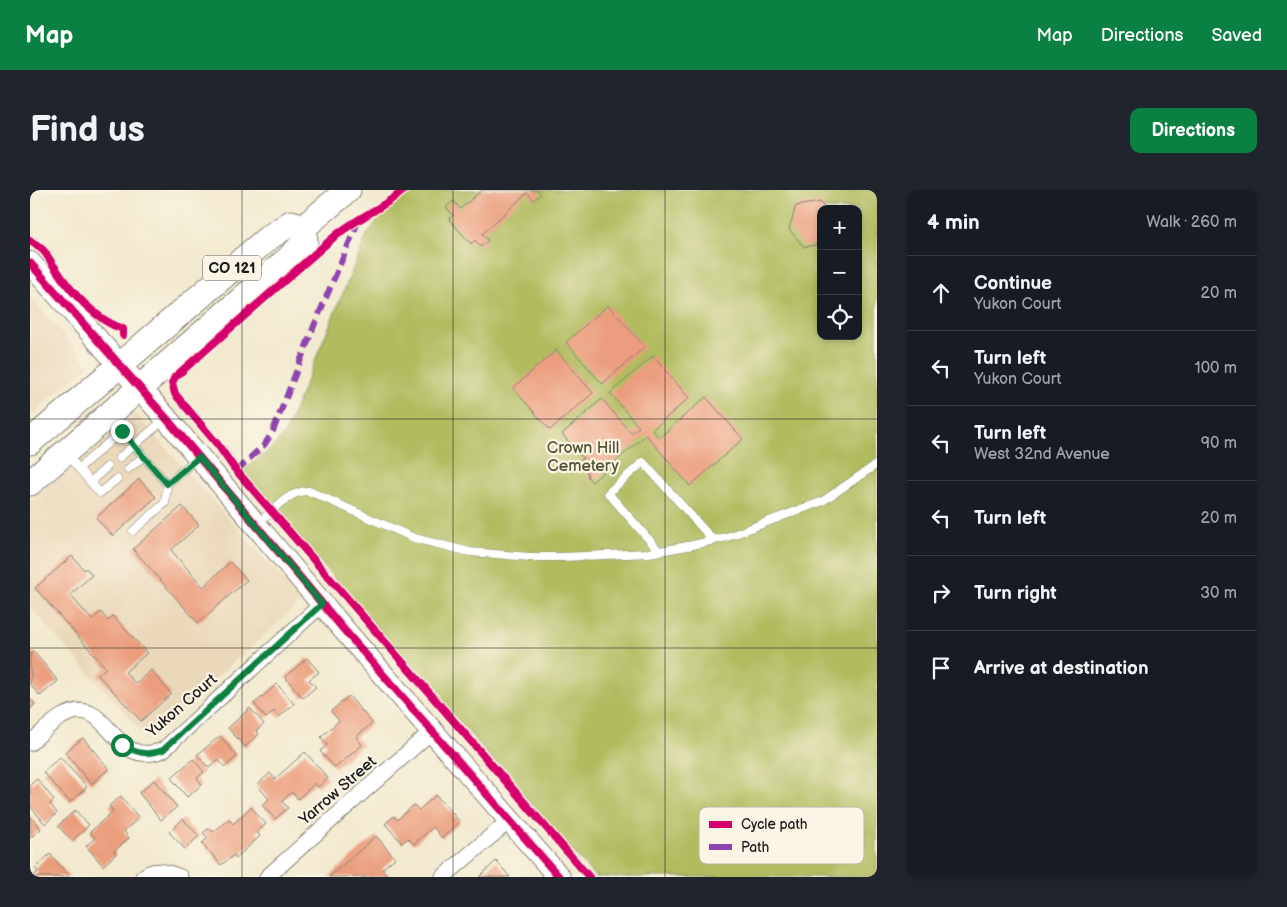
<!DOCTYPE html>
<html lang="en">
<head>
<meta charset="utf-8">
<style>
	:root { --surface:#171b24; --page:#20242c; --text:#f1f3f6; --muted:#9ea1a6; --line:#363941; --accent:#0b8043 }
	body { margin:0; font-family:"Balsamiq Sans",sans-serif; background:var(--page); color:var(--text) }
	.controls { position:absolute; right:15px; top:15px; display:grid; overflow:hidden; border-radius:10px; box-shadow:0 2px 8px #0003 }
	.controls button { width:45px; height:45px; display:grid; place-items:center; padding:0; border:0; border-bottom:1px solid var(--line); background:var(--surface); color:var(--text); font:25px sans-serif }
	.stop { position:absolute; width:15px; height:15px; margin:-11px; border:4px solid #0b8043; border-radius:50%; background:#fff }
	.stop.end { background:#0b8043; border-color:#fff; box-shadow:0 1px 5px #0008 }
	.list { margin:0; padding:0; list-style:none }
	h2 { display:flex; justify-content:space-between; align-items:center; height:65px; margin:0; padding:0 20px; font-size:21px }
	h2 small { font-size:16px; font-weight:400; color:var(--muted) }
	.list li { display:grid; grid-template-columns:32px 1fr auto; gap:15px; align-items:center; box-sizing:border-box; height:75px; padding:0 20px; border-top:1px solid var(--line) }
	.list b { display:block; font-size:19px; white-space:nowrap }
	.list p { margin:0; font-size:16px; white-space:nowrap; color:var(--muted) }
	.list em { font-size:16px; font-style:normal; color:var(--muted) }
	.icon { flex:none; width:28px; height:28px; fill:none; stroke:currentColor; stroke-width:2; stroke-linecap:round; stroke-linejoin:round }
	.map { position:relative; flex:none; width:847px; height:687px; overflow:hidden; border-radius:10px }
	header { display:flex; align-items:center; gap:30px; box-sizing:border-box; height:70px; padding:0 25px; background:var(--accent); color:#fff }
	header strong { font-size:24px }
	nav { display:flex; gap:28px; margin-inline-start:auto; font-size:18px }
	.intro { display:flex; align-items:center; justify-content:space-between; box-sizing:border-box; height:120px; padding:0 30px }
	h1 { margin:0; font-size:35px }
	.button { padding:12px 22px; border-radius:10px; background:var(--accent); color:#fff; font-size:18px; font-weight:700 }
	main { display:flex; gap:30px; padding:0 30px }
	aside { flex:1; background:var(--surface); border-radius:10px; box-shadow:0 2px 8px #0003 }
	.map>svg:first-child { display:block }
	.built { fill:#ead8ba }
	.green { fill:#b1bc5e; stroke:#666c3d; fill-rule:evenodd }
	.building { fill:#eb9d7d }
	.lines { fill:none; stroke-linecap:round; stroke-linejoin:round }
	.lane-casing { stroke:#878376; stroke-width:9 }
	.street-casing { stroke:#878376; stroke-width:17 }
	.secondary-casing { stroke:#878376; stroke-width:24 }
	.primary-casing { stroke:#878376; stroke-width:27 }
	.lane { stroke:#fff; stroke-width:8 }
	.street { stroke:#fff; stroke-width:15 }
	.secondary { stroke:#fff; stroke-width:22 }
	.primary { stroke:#fff; stroke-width:25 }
	.quiet { stroke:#8e44ad; stroke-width:6; stroke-dasharray:12 6; stroke-linecap:butt }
	.cycleway-casing { stroke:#fcf5e5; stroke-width:11 }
	.cycleway { stroke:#d6006c; stroke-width:8 }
	.route { stroke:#0b8043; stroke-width:6 }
	.grid { fill:none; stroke:#1c1c1c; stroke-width:1; stroke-opacity:0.55 }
	.labels { text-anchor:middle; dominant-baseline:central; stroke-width:4.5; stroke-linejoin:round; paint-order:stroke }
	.shield { fill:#fcf5e5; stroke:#5f5d58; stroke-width:1 }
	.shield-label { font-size:15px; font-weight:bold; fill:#1c1c1c }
	.park-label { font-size:16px; fill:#505433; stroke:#fcf5e5 }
	.street-label { font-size:16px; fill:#1c1c1c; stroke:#fcf5e5 }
	.key { fill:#fcf5e5; stroke:#b9b4a9; stroke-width:1 }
	.key-label { font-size:14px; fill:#1c1c1c }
</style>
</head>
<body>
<header>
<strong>Map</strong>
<nav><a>Map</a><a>Directions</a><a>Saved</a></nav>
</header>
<div class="intro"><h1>Find us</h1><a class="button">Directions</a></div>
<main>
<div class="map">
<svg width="847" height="687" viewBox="0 0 847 687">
	<rect width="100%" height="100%" fill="#fcf5e5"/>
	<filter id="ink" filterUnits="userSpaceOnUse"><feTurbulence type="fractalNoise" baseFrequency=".02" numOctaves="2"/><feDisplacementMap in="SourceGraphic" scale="10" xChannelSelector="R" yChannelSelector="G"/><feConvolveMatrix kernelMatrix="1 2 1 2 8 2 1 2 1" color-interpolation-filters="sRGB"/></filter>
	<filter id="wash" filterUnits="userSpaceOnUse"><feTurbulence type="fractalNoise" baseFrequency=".0096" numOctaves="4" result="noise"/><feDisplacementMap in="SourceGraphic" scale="20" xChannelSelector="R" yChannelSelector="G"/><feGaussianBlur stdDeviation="1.12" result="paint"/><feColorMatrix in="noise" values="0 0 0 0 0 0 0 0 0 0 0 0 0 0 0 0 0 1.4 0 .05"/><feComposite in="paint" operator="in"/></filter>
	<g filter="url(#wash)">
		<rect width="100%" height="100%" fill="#f2eacf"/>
		<path class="built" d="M0,107L59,175L0,226Z
			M106,224L272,411L118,549L0,417V309Z"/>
		<path class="green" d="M382,0H847V687H565L212,282L245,255L255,243L337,45L347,31ZM791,19H828V146H791Z"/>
		<g id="blocks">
			<path class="building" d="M452,0H507L511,4L504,10L497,3L452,44L458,50L451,57L445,50L441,54L419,29L423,25L416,17L424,11L430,19Z
				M790,12L795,19H791V54L774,57L759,39L766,16Z
				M578,115L615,157L572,194L536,152Z
				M526,160L563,203L520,240L483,198Z
				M623,166L659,208L622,240L629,248L676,207L713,249L660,296L616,245L562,292L557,286L558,284L550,273L553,268L532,244L572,209L601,243L609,237L580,203Z
				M109,289L126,307L83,346L66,328Z
				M152,316L169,335L141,360L173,397L200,372L217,390L168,433L103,359Z
				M42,366L54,380L56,378L62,385L40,405L62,430L71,422L78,431L83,426L117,463L95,482L106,494L121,480L141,504L111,531L68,485L76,478L5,398Z
				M4,462L28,491L10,506L0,494V487L2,485L0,483V464Z
				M277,468L289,482L279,490L286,497L273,508L255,487Z
				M247,494L264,514L249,527L244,521L236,528L224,514Z
				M319,506L342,533L326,547L332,555L305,578L290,561L297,555L291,547L309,531L301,521Z
				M0,508L5,514L0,519Z
				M220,518L234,534L226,541L229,544L215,557L198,538Z
				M190,546L207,566L195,577L188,570L179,578L167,565Z
				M53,548L79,579L61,594L35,562Z
				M275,562L298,588L288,597L285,593L268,609L262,602L252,611L258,618L245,629L232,615L239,609L227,595L240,583L245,589Z
				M30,567L57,597L40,612L13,582Z
				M163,569L174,582L167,588L172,595L157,607L141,588Z
				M7,589L24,610L20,614L27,623L15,634L0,616V595Z
				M124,590L147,617L131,630L109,603Z
				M406,605L430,632L412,648L403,637L384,654L378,648L372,653L355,634L364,626L367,630L384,615L389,620Z
				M91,606L109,628L94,641L99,648L84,661L86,664L73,676L56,656L65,648L60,642L83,621L79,616Z
				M221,617L236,634L227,642L230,646L206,668L204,665L191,675L172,653L178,648L173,643L179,638L183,642L199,629L203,634Z
				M45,620L59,635L42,651L28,636Z
				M0,626L11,639L0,648Z
				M153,629L169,646L155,659L139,642Z
				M346,646L365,668L352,679L358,685L356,687H299Z
				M20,664L40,687H2L8,682L5,678Z
				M466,671L480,687H449Z"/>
		</g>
	</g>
	<g filter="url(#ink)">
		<use href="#blocks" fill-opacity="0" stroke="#878376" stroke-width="1"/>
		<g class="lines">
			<g class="lane-casing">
				<path id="lane" d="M80,227L137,294L166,269
					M36,264L70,303L87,289
					M89,268L135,229
					M49,278L92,241
					M98,279L114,266
					M61,291L77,277
					M228,334C242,321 259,300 279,301L384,348L440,362L500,367H532L619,363L663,355L697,347L793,311L847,274
					M103,341L135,313L137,294
					M629,361L578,303L613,272L683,350"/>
			</g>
			<g class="street-casing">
				<path id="street" d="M0,553C10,545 21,532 33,526C80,501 80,581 133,560L292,414
					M113,687C124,677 138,682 150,687
					M237,687L402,541
					M413,687L480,630"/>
			</g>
			<g class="secondary-casing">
				<path id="secondary" d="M0,73L136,228L315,441L529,687"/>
			</g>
			<g class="primary-casing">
				<path id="primary" d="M274,37L318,0
					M0,252L238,48L261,33L274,37
					M0,293L257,70L275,52L274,37"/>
			</g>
			<use href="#lane" class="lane"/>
			<use href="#street" class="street"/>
			<use href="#secondary" class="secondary"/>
			<use href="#primary" class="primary"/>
			<path class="quiet" d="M206,281L235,254L243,241L284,136L328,32"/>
			<g class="cycleway-casing">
				<path id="cycleway" d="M374,0C353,18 325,29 304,47L145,187L142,193L145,204L188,255L204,278L559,687
					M0,51C19,62 14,63 26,79C40,101 67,131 93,139V145
					M0,73L136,228L315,441L529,687"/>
			</g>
			<use href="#cycleway" class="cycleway"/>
		</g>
	</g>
	<g class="lines" filter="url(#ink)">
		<path class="route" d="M92,241L137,294L169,267L292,414L133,560C117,566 106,563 92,555"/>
	</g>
	<path class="grid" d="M212,0V687M423,0V687M635,0V687M0,229H847M0,458H847"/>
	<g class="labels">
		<rect class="shield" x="173" y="65.5" width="58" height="25" rx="4"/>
		<g class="shield-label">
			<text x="202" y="78">CO 121</text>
		</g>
		<g class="park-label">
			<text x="553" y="258">Crown Hill<tspan x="553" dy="18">Cemetery</tspan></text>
		</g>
		<g class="street-label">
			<text transform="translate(152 516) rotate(-41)">Yukon Court</text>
			<text transform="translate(308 601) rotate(-41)">Yarrow Street</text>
		</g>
	</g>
	<rect x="669" y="617" width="165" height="57" rx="8" class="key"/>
	<rect x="679" y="631" width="23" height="7" fill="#d6006c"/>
	<rect x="679" y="654" width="23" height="6" fill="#8e44ad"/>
	<g class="key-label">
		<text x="711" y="639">Cycle path</text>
		<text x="711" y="662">Path</text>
	</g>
</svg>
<div class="controls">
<button>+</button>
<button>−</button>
<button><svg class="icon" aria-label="locate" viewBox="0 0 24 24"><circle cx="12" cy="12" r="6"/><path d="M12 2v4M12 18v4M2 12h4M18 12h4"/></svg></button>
</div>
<div class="stop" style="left:92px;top:555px"></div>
<div class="stop end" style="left:92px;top:241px"></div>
</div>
<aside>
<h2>4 min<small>Walk · 260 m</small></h2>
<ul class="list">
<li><svg class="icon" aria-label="ahead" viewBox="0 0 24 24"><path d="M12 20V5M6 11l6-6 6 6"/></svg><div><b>Continue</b><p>Yukon Court</p></div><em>20 m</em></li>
<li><svg class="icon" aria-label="left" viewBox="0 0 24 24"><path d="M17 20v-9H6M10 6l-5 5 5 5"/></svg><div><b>Turn left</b><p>Yukon Court</p></div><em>100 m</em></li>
<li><svg class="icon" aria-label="left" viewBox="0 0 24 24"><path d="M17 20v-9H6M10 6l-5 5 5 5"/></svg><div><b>Turn left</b><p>West 32nd Avenue</p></div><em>90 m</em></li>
<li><svg class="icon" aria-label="left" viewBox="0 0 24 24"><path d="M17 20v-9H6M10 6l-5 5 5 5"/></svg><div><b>Turn left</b></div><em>20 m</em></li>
<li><svg class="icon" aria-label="right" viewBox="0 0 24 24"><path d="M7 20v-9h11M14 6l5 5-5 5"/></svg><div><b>Turn right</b></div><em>30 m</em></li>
<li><svg class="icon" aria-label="arrive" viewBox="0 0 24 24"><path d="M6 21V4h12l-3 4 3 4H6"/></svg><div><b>Arrive at destination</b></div></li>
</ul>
</aside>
</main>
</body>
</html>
